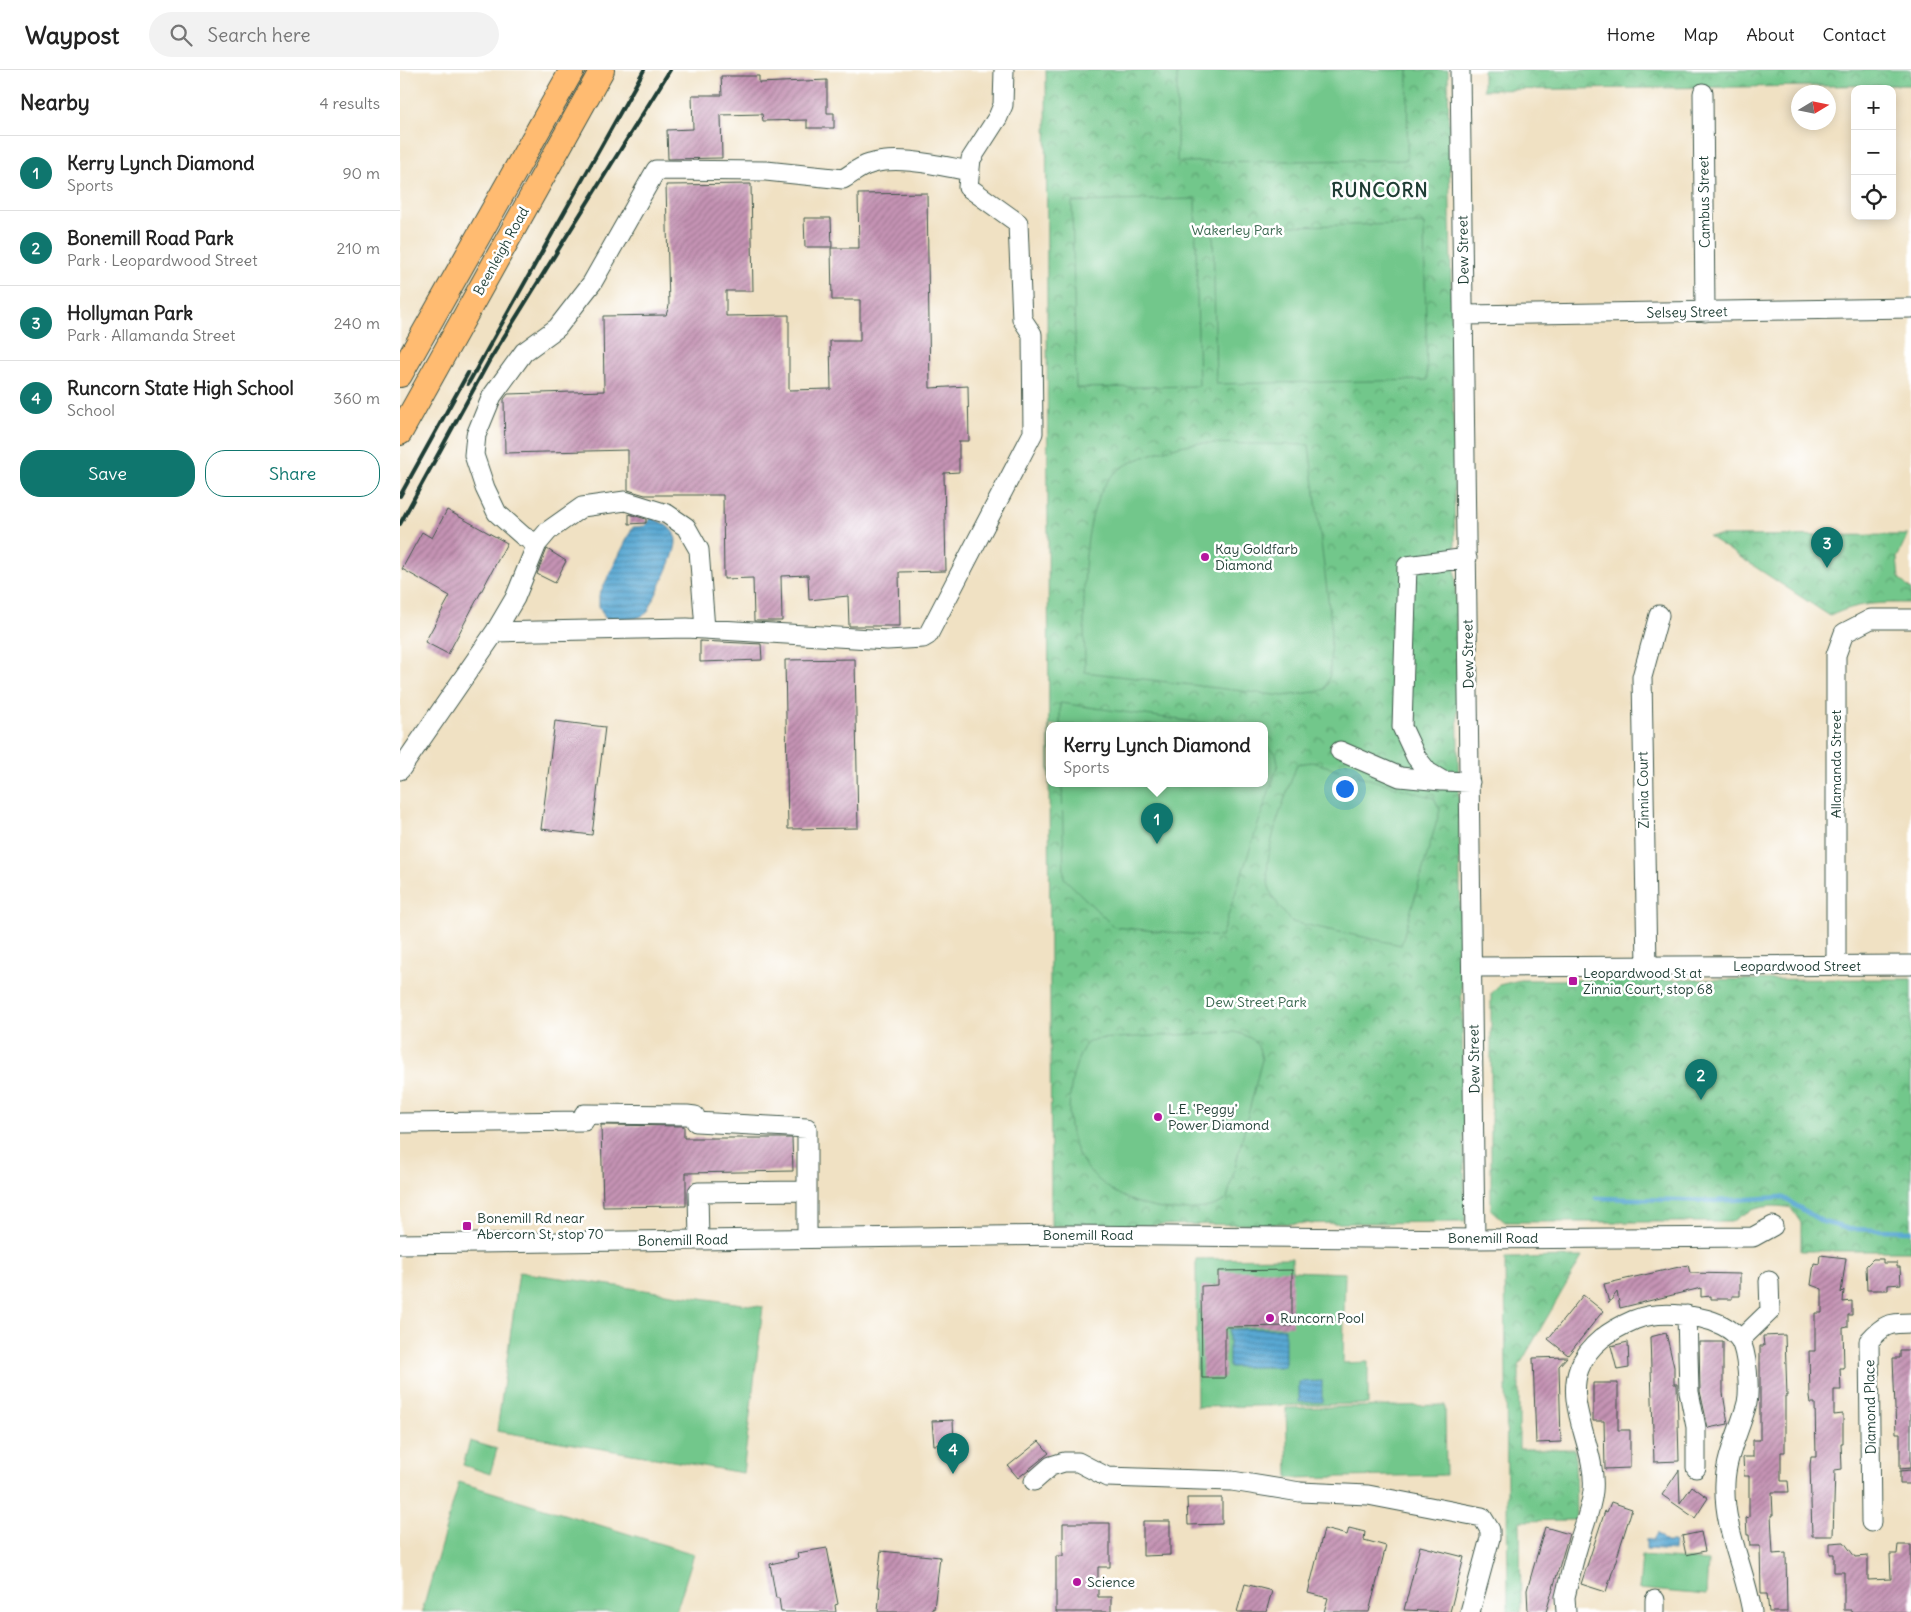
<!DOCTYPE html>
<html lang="en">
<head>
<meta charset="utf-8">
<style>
	:root { --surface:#fff; --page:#f2f2f2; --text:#222; --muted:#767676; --line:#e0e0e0; --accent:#0f766e }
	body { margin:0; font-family:Delius,sans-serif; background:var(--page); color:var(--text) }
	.controls { position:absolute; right:15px; top:15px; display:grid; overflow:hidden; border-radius:10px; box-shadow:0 2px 12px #0003 }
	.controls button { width:45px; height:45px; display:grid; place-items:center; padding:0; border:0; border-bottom:1px solid var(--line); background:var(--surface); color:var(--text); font:25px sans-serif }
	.compass { position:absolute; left:1391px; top:15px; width:45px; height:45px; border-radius:50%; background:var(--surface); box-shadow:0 2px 12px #0003; rotate:80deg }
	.you { position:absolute; left:944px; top:718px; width:18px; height:18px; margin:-12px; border:4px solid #fff; border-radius:50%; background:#1a73e8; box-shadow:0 0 0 8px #1a73e833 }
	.badge { display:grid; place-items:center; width:32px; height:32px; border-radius:50%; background:var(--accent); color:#fff; font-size:16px; font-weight:700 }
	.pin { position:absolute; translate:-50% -41px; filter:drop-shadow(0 1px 2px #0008) }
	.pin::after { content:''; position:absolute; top:26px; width:18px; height:15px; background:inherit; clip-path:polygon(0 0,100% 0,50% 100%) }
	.popup { position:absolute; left:646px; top:652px; width:222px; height:65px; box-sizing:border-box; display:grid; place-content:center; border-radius:10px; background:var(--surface); filter:drop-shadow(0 1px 4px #0005); font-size:16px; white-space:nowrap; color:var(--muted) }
	.popup b { font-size:19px; color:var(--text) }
	.popup::after { content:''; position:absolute; left:50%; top:100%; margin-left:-10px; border:10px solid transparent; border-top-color:var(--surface) }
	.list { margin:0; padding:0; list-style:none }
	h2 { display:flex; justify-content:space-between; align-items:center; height:65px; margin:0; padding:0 20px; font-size:21px }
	h2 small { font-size:16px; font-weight:400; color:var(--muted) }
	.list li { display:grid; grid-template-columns:32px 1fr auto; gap:15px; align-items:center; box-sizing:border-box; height:75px; padding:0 20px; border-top:1px solid var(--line) }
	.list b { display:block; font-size:19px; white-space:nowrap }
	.list p { margin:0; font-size:16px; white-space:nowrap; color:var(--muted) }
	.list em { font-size:16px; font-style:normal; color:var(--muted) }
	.actions { display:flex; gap:10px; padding:15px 20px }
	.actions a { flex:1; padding:11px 0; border:1px solid var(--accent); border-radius:20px; text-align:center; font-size:18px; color:var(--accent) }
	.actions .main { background:var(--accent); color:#fff }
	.icon { flex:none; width:28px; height:28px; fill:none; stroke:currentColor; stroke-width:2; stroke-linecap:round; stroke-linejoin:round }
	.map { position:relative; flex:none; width:1511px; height:1542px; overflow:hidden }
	header { display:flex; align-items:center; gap:30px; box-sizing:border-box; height:70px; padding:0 25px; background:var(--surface); border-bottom:1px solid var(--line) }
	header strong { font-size:24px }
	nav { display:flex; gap:28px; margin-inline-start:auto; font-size:18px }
	.search { width:350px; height:45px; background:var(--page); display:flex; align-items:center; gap:12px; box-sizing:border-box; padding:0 18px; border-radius:28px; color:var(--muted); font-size:19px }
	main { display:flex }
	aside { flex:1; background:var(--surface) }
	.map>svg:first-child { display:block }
	.park { fill:url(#park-crowns); stroke:#488260; fill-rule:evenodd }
	.garden { fill:#72c78b; stroke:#488260 }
	.water { fill:url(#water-rules); stroke:#3c7283 }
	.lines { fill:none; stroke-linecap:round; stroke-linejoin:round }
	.stream { stroke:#58a7d2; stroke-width:4.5 }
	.building { fill:url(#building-hatch) }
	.minor-casing { stroke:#3e5649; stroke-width:21 }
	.major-casing { stroke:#3e5649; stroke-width:26 }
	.minor { stroke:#fff; stroke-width:19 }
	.major { stroke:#ffbb71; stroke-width:24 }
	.rail { stroke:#1f3d34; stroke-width:4 }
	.poi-dot { fill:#b5179e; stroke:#fff; stroke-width:2 }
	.labels { text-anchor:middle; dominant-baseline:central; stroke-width:5; stroke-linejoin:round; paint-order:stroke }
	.street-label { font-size:14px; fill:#1f3d34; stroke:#fff }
	.park-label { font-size:14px; fill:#38664e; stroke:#fff }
	.poi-label { font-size:14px; fill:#1f3d34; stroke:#fff; text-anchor:start }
	.district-label { font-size:19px; font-weight:bold; letter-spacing:1px; fill:#1f3d34; stroke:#fff }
</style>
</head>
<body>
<header>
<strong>Waypost</strong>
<div class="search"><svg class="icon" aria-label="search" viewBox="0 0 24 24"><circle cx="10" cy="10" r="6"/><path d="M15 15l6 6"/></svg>Search here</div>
<nav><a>Home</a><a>Map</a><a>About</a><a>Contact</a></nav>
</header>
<main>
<aside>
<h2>Nearby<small>4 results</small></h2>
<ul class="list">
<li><span class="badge">1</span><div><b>Kerry Lynch Diamond</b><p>Sports</p></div><em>90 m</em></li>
<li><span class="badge">2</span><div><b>Bonemill Road Park</b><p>Park · Leopardwood Street</p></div><em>210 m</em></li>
<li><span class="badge">3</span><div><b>Hollyman Park</b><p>Park · Allamanda Street</p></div><em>240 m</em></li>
<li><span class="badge">4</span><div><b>Runcorn State High School</b><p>School</p></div><em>360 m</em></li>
</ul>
<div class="actions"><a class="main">Save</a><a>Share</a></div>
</aside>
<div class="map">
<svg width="1511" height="1542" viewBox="0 0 1511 1542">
	<defs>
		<pattern id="park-crowns" width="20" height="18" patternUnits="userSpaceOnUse" patternTransform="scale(1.25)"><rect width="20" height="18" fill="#72c78b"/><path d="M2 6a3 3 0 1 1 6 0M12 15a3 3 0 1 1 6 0" fill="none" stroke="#5da372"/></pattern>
		<pattern id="water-rules" width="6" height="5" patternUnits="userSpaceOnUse" patternTransform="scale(1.25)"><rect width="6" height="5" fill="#58a7d2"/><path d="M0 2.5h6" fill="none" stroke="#4889ab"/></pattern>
		<pattern id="building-hatch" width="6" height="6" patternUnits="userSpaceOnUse" patternTransform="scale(1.25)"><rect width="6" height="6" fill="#c593b4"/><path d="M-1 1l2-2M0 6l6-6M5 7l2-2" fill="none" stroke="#9f7993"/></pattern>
	</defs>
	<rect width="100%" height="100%" fill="#fff"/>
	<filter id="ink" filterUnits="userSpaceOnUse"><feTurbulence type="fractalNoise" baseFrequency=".02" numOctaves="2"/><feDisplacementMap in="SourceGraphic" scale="10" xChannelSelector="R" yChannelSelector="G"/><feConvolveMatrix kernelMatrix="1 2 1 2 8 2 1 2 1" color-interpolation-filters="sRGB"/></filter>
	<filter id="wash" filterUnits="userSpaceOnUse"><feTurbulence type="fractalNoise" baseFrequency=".0096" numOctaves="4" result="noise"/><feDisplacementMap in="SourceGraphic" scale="20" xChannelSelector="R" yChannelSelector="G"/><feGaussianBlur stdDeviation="1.12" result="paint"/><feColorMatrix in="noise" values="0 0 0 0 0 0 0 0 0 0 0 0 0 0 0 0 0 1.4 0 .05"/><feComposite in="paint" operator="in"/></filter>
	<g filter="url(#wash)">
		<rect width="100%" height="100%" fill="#f0e1c3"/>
		<path class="park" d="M646,0H1048L1065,1152L651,1156ZM650,655H864V713H650Z
			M1083,0H1511V15L1083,20Z
			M1508,465L1497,488L1499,508L1511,520V533C1479,533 1459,532 1430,546L1308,466Z
			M1511,909V1181H1401V1153L1391,1138C1367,1133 1351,1138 1331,1152H1105L1091,1140V924L1099,915L1120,910Z
			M1182,1187L1119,1296V1379H1175L1176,1450L1120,1451L1121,1542H1108L1105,1188Z"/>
		<path class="garden" d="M777,0H1008L1007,90L777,92Z
			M795,129L799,316L676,318L672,132Z
			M1024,154L1027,310L816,314L813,157Z
			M798,373L909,375L931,553L930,604L925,619L915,622L883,626L685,602C685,552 675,436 716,402C731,388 778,375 798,373Z
			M660,633L816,655H660Z
			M865,675L876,683L878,694L821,867L714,857L664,808L662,713H864Z
			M912,692L1034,728L1040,740L1001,875L892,852C883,842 873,830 869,817C861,782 886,728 897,694Z
			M834,962C852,967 858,970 862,989L827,1129C813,1139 801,1138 784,1140C737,1143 680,1112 671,1063C668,1048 669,1032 671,1017C672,1007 679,982 686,974C688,972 693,970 696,969Z
			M892,1188V1201L945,1203L943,1293L968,1292V1334L797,1337L796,1189Z
			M119,1202L363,1237L343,1403L97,1361Z
			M1045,1335L1046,1405L888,1408L886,1338Z
			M70,1371L97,1379L90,1404L63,1395Z
			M59,1412L294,1484L276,1542H22Z
			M1242,1486L1308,1491L1306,1525L1239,1519Z"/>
		<path class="water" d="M251,448C261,451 276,459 276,471C277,485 254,527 248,542C235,552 220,552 205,548L199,536V525L233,457L245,456Z
			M885,1258V1297H829V1259Z
			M922,1311V1332H899V1312Z
			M1257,1463L1266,1472H1274L1273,1481L1246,1479V1469L1253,1470Z"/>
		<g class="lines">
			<path class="stream" d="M1196,1128L1316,1131L1382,1127L1423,1152L1449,1159L1511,1161"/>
		</g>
		<g id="blocks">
			<path class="building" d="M321,6H359V13L427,10V43H434V58H407V50L363,51L362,44L321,45L322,88L268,89L267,60L293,59L292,25H322Z
				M351,114L353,221H326V246L389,245V320L431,319L430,271H460V230H432L431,178H459L458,124L527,123L530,318L568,316L569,371H559V402L544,403L546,501L499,502L500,556H449L448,526L409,530L408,505L381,506L382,551H354L353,508L324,509L323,425H245L228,420V380L105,383L104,329L108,324L204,321L203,246L266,245L269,236L266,115Z
				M404,148H431L432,177H405Z
				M47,440L107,473L48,584L25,572L50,526L2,499L22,462L32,468Z
				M229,444L246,449V453L229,454Z
				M147,479L166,491L155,513L137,504Z
				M300,571L361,574L362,590L300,592Z
				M455,589L458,758L388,759L385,590Z
				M155,651L205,657L192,765L141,759Z
				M201,1055L284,1056V1068H392L393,1101L286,1103V1136L203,1137Z
				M1420,1185L1446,1188L1441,1223L1444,1220L1443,1232L1452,1231V1245H1448V1257L1443,1258L1444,1298H1440L1441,1320H1434V1345L1443,1344V1373H1441L1442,1399L1435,1400L1433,1466H1412L1410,1395L1411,1387H1416L1415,1333H1411L1410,1326L1409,1281H1415V1243H1422V1219L1411,1215L1414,1193L1419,1194Z
				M1473,1189H1483V1193H1497V1197H1500L1501,1214L1488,1215V1220H1467L1466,1196Z
				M1288,1195L1290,1203L1340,1204V1226H1332V1229H1311V1226L1301,1227V1218L1220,1238L1217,1222L1209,1233L1204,1214Z
				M892,1200V1256L825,1257V1308H802L801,1216L818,1215V1201Z
				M1183,1225L1203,1241L1168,1285L1148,1269Z
				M1266,1263L1274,1297V1314H1277L1279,1391L1254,1392L1250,1267Z
				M1385,1265L1387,1326H1385V1382H1381V1411H1388L1389,1422H1372L1373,1445H1371L1373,1484L1386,1483L1387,1542H1369L1367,1524H1361L1360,1476H1350L1349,1465H1347L1346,1448L1349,1447V1406H1344L1343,1387H1353V1370H1360V1276H1364L1363,1266Z
				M1228,1272L1229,1298L1217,1300L1211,1276Z
				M1299,1272H1323V1323L1328,1354L1308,1358L1300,1321Z
				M1500,1280H1511V1398L1500,1399V1363H1496L1493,1288H1500Z
				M1167,1287L1159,1296L1161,1372L1136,1373L1133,1288Z
				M1193,1313H1218V1360H1230V1398L1205,1399L1204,1351H1193Z
				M553,1350L554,1373L534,1375L532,1351Z
				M639,1371L649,1383L618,1408L608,1396Z
				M1279,1400L1280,1433L1292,1416L1308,1428L1295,1448L1262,1425Z
				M1511,1400V1414H1500V1401Z
				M787,1428H822V1454L788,1455Z
				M1211,1432L1232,1439L1206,1522L1181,1514L1205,1441L1207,1442Z
				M743,1451H770V1485L743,1486Z
				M663,1453H710V1497H698V1527H711V1542H656V1486H663Z
				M1145,1457L1169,1464L1146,1542H1128L1127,1520Z
				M949,1458L965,1462L964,1470L986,1476L969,1542H924L928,1528L908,1523L924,1459L947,1465Z
				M1301,1462L1305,1481L1286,1485L1282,1466Z
				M1444,1472L1455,1487L1468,1486V1510L1491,1509L1490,1484H1497L1498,1475H1511V1542H1451V1540H1444V1502H1434V1484H1430V1473Z
				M1020,1476L1064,1487L1050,1542L1004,1540Z
				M427,1478L438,1534L435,1535L436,1542H381L379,1528H376L370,1494L398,1488L397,1483Z
				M481,1481L540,1487L534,1539L532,1538V1542H478L480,1517H477Z
				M845,1514L872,1521L866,1542H837Z"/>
		</g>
	</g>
	<g filter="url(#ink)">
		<use href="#blocks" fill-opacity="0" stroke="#3e5649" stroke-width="1"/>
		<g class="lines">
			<g class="minor-casing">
				<path id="minor" d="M1060,0L1075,1169
					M1303,23L1305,242
					M1064,245L1511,238
					M137,474L123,466L97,443L85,418L74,385L76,365L92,326L124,282L157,258L192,213L256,100L366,101L443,109C452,104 459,97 470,94C498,85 541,96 570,101
					M1067,488L1007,496L1002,657L1016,687L1028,702L1043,711L1070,712
					M95,562L115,528L137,474L148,461L182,437L225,431L267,444L286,457L299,480L305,559
					M940,681L1000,707L1041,711
					M0,700L95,562L287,558L487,570L523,568L528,565L633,363L632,264L622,249L618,153L568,117L571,89L598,47L603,35L604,0
					M1436,896V585L1444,563L1471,549H1511
					M1073,897L1511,895
					M1247,897L1242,607L1259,545
					M0,1053L184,1051V1044L287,1045L295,1046L296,1052L407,1058V1121
					M299,1170L298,1122L407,1121V1168
					M0,1174L669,1165L1075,1169L1353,1167L1373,1156
					M1287,1245L1289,1322L1296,1357V1398
					M1340,1270L1370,1241L1369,1211
					M634,1411L651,1396L664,1392H678L707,1407L832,1411L900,1422L968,1425L1082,1447L1090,1460V1468L1070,1542
					M1471,1452L1469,1271C1484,1254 1489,1253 1511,1253
					M1166,1542L1165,1527C1169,1511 1172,1495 1177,1479C1182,1460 1191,1441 1193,1421C1197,1379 1165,1337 1179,1299C1188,1274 1211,1260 1234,1250C1254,1242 1281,1244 1301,1248C1315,1251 1332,1258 1340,1270C1347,1282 1350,1319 1347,1333C1340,1360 1326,1385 1325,1413C1323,1459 1345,1498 1352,1542
					M1255,1542V1530"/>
			</g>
			<g class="major-casing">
				<path id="major" d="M0,305L172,0
					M0,363L202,0"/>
			</g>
			<use href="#minor" class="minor"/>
			<use href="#major" class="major"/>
			<path class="rail" d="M68,314L244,0
				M0,426L68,303
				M0,454L89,291L270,0"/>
		</g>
	</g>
	<g class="poi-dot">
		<circle cx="805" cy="487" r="5"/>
		<rect x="1168" y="906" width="10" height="10" rx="2.5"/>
		<circle cx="758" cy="1047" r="5"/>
		<rect x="62" y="1151" width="10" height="10" rx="2.5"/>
		<circle cx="870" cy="1248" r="5"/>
		<circle cx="677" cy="1512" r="5"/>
	</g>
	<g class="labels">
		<g class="street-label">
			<text transform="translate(1304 132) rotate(-91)">Cambus Street</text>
			<text transform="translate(1063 180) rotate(-91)">Dew Street</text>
			<text transform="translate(101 181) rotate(-61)">Beenleigh Road</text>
			<text transform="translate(1287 242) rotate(-1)">Selsey Street</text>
			<text transform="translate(1068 584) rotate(-91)">Dew Street</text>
			<text transform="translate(1436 694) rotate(-90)">Allamanda Street</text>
			<text transform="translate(1243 720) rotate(-91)">Zinnia Court</text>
			<text x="1397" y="896">Leopardwood Street</text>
			<text transform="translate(1074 989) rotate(-91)">Dew Street</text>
			<text x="688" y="1165">Bonemill Road</text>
			<text x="1093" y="1168">Bonemill Road</text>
			<text transform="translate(283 1170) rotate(-1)">Bonemill Road</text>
			<text transform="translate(1470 1337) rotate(-91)">Diamond Place</text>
		</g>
		<g class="park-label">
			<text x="837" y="160">Wakerley Park</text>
			<text x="856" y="932">Dew Street Park</text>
		</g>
		<g class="poi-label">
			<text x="815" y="479">Kay Goldfarb<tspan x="815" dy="16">Diamond</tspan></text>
			<text x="1183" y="903">Leopardwood St at<tspan x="1183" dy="16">Zinnia Court, stop 68</tspan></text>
			<text x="768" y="1039">L.E. 'Peggy'<tspan x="768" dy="16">Power Diamond</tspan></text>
			<text x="77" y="1148">Bonemill Rd near<tspan x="77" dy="16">Abercorn St, stop 70</tspan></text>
			<text x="880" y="1248">Runcorn Pool</text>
			<text x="687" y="1512">Science</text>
		</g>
		<g class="district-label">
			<text x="980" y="120">RUNCORN</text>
		</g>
	</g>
</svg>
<div class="controls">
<button>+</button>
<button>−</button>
<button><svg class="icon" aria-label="locate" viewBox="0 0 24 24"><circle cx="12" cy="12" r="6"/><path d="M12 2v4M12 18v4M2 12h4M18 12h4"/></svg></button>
</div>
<svg class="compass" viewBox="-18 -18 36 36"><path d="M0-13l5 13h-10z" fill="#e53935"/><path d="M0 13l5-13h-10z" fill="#767676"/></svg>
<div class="you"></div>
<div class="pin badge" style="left:757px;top:774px">1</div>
<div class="popup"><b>Kerry Lynch Diamond</b>Sports</div>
<div class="pin badge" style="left:1301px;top:1030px">2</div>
<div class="pin badge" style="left:1427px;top:498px">3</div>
<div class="pin badge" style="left:553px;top:1404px">4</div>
</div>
</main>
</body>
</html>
